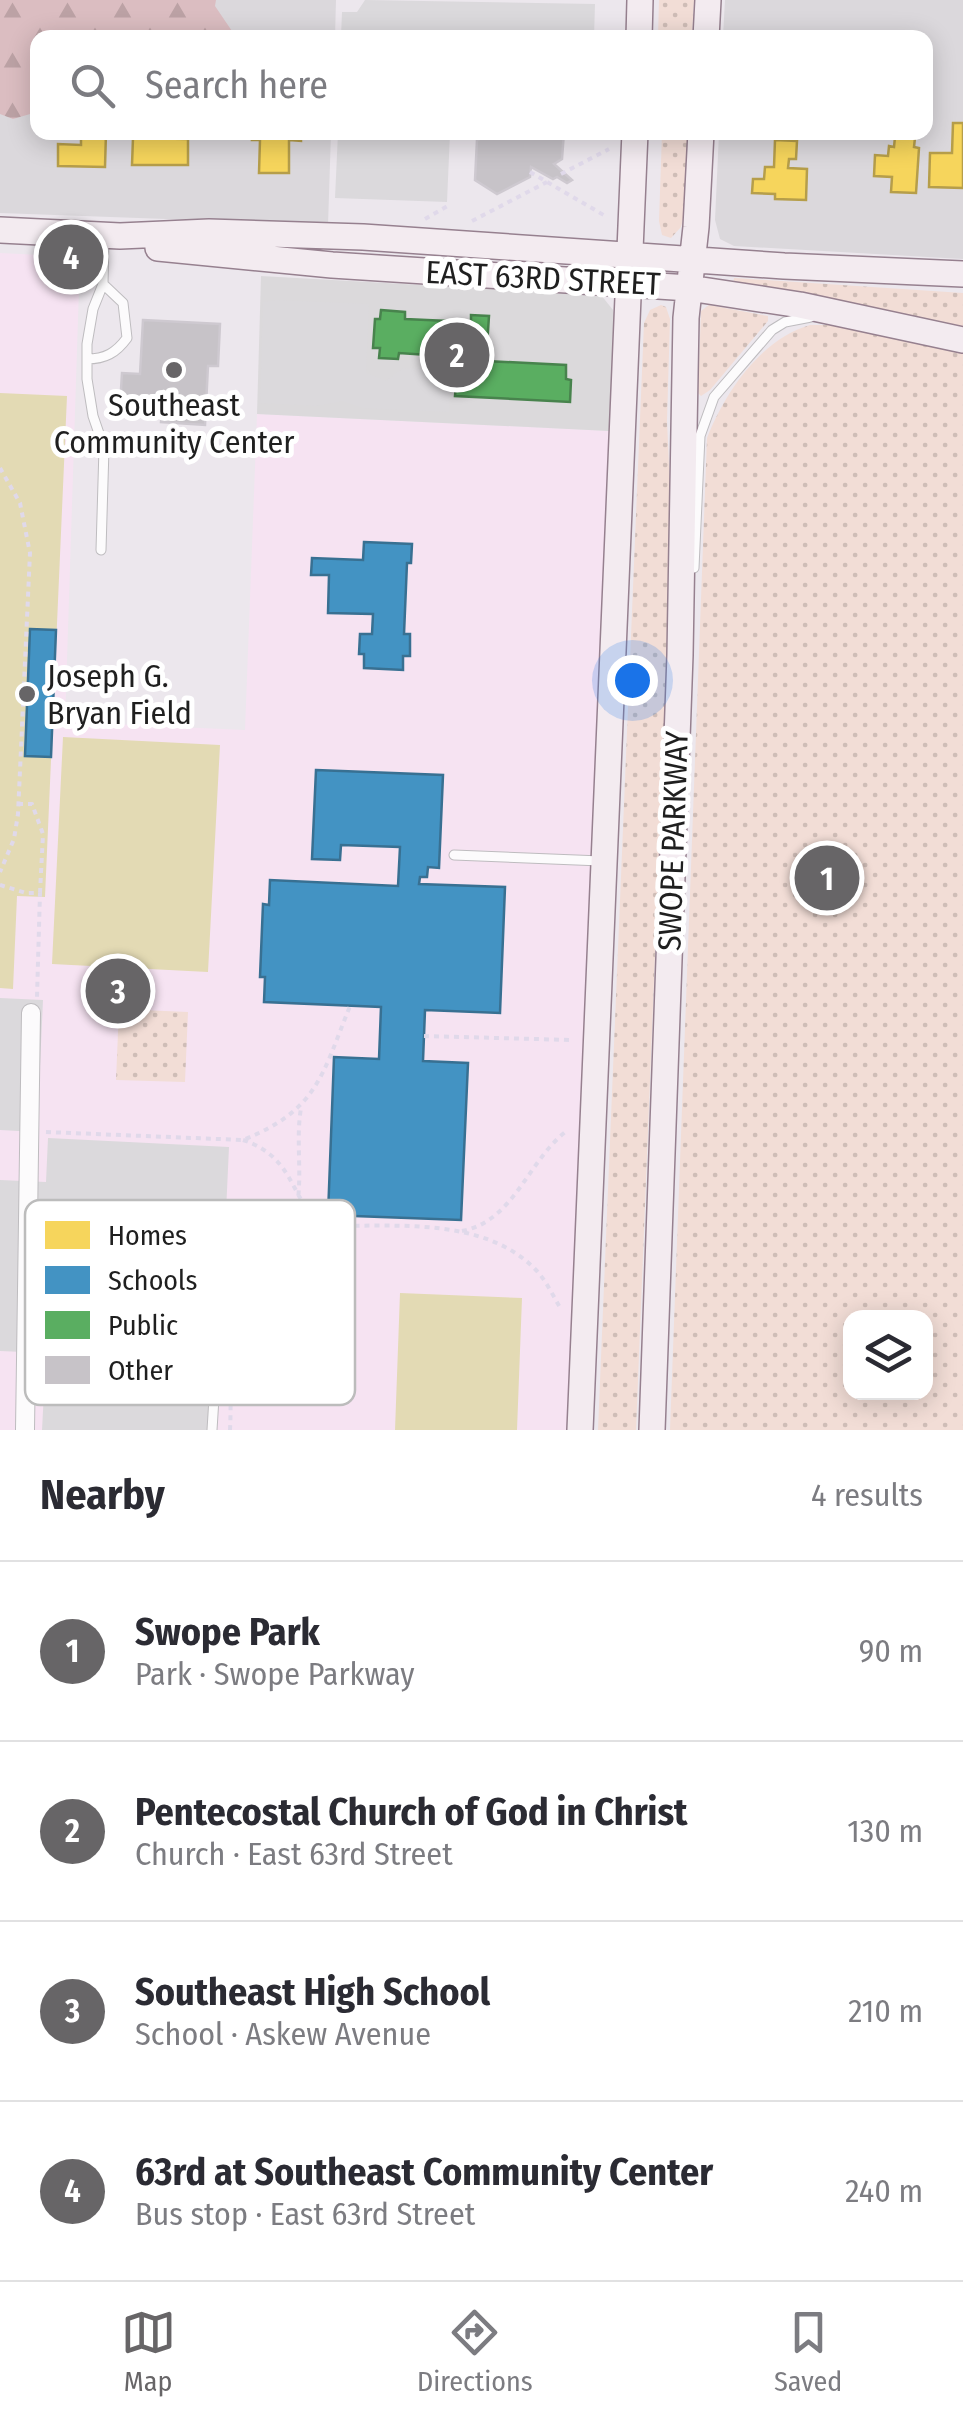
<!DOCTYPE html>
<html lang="en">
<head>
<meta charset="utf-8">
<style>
	:root { --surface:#fff; --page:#f7f7f7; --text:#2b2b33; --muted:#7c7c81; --line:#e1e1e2; --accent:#676567 }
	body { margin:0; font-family:"Fira Sans Condensed",sans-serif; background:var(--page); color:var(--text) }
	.controls { position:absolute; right:30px; bottom:30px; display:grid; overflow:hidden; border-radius:20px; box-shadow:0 5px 25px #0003 }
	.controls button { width:90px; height:90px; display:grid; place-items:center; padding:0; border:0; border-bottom:2px solid var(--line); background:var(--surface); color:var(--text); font:50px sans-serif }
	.you { position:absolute; left:632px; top:680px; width:35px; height:35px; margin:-25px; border:8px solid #fff; border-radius:50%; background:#1a73e8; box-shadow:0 0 0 15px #1a73e833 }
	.badge { display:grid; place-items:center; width:65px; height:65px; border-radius:50%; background:var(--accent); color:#fff; font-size:32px; font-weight:700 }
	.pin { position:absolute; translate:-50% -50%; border:5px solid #fff; box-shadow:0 2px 10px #0006 }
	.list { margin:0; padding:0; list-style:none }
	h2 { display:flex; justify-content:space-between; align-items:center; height:130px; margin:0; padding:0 40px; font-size:42px }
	h2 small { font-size:32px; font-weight:400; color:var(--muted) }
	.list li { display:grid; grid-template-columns:65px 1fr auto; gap:30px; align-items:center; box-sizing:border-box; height:180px; padding:0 40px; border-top:2px solid var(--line) }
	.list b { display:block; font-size:38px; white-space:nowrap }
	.list p { margin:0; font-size:32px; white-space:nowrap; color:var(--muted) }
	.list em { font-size:32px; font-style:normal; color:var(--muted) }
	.icon { flex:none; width:55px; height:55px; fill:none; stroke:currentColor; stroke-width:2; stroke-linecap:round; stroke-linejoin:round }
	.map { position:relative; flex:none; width:963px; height:1430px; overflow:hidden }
	.search { position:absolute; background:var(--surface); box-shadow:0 5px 25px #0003; left:30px; right:30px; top:30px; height:110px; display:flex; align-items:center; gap:25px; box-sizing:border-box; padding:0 35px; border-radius:20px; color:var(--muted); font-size:38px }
	.sheet { height:850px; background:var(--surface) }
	nav { display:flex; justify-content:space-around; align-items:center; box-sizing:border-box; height:140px; border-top:2px solid var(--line); background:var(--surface); font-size:28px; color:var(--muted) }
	nav a { display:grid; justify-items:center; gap:5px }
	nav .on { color:var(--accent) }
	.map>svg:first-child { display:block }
	.residential { fill:#dbd8dc }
	.education { fill:#f6e3f2 }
	.religious { fill:#dbd9db }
	.forest { fill:url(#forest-firs) }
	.park { fill:url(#park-dots); fill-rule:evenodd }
	.pitch { fill:#e3dab4 }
	.parking { fill:#dbd9dc }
	.homes { fill:#f6d55c; stroke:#b69e4a; stroke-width:2.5 }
	.schools { fill:#4393c3; stroke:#387092; stroke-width:2.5 }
	.public { fill:#5aae61; stroke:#48834d; stroke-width:2.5 }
	.building { fill:#c7c3c8; stroke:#cec9d0; stroke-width:2.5 }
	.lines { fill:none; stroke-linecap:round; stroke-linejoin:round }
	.service-casing { stroke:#bebcbf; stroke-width:11 }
	.minor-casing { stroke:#bebcbf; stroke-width:20 }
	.secondary-casing { stroke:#96808f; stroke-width:28 }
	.path { stroke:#e0d9ea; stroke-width:4; stroke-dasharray:5 5; stroke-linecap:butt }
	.service { stroke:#fcfbfc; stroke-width:9 }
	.minor { stroke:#fcfbfc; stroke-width:18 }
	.secondary { stroke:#f3ebf0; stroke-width:25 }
	.poi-dot { fill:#676567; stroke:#fff; stroke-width:4 }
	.labels { text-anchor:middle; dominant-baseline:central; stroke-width:10; stroke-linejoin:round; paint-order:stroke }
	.street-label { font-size:32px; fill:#1f1f1f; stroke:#fff }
	.poi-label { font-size:32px; fill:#1f1f1f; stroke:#fff }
	.key { fill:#fff; stroke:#bcbcbc; stroke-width:2.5 }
	.key-label { font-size:28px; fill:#1f1f1f }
</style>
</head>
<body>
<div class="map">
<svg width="963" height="1430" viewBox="0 0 963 1430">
	<defs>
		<pattern id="forest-firs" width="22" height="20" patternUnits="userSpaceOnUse" patternTransform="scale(2.5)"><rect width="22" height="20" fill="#dbbdc1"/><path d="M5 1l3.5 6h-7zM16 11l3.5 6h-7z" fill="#bca2a5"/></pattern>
		<pattern id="park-dots" width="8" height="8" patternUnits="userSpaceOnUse" patternTransform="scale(2.5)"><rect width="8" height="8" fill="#f2ddd6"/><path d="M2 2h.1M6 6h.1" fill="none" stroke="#cfbdb7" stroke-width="1.8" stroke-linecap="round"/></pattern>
	</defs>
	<rect width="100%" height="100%" fill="#ece7ed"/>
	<path class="residential" d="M0,0H336L335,37L38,38V132L331,133L328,225L0,213Z
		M725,0H963V259L734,246L720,239L715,220L719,133L926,132V38L723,37Z"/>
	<path class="education" d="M0,253L80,257L65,722L245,730L257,414L609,431L567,1430H0Z"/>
	<path class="religious" d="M261,276L601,295L613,310L615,318L609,431L257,414Z"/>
	<path class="forest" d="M0,0H216L215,6L236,37L38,38L37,112L13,119L0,114Z"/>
	<path class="park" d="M659,0H694L692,37H658Z
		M662,133H688L684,216L681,227L671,238L662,235L659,221Z
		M734,278L963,293V327L733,286Z
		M661,305L666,307L670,319L667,421L672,531L636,1430H598L644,323L650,310Z
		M709,305L768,316V321L710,390L701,396L698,393L701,311Z
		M810,325H834L963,349V1430H670L707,438C725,392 761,339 810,325ZM850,1318H926V1392H850Z
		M119,1009L188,1012L185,1082L116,1080Z"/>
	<path class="pitch" d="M0,393L67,396L45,897L17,896L13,989L0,988Z
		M63,737L220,745L208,972L52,964Z
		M400,1293L522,1298L517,1430H395Z"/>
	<path class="parking" d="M365,0L595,4L594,37H341L342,12H357Z
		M338,133H450L447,202L335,198Z
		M277,300L369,304L366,373L386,381L403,368L450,370L449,412L362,408L341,401L318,406L260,403L263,302Z
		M0,998L43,1000L37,1132L0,1130Z
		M48,1138L229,1147L216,1430H42L46,1353L0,1351V1180L46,1182Z"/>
	<path class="homes" d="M953,123H963V188L929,187L930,153H952Z
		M81,132H106L105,167L58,166V144L81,145Z
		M253,132H301V141L289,140V173H259L260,140H252Z
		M895,137L915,138L914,147L919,148L916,193L891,192L892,177L874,176L875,155L888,156L889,146L894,147Z
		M133,138L188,139V165H132Z
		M775,140L797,141L796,159H789L788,168L807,169L806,200L775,199V194L752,193L753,179H764L765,167H774Z"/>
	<path class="schools" d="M364,542L412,544L411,563H407L404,634H410V656H403V670L364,668V654H359L360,634H372L373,614L328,613L329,575H311L312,558L363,560Z
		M30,629L56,630L51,757L25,756Z
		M316,770L443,775L439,868L428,867L427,877H420L419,884L505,887L500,1013L425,1010L423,1061L468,1063L461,1220L328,1215L334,1057L379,1059L381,1007L264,1002L265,977H260L263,904L269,905L270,880L398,886L400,847L341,845L340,860L312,859Z"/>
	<path class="public" d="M381,310L405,312V319L471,322V315L489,316L486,361L566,365V379L571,380L570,402L455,396L458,357L399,353L398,359L379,358L380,348H373L375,319H380Z"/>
	<path class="building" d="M478,132H564L562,159L554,164L572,180L567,183L557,177L553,179L531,167L530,177L497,194L475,180L477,140L485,137Z
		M143,320L220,324L218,366H208L205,425L161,422L162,409L120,406L122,373L140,374Z"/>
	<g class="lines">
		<g class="service-casing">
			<path id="service" d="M87,359C105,359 116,353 127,338L123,303L103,284
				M101,550L104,448L93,416L87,379V344L93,309L103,284L104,238
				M694,568L700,436L714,397L772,330L785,322L811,317
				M454,855L601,861
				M26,1331L208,1342L217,1350L212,1430
				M25,1382L214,1392"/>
		</g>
		<g class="minor-casing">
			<path id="minor" d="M25,1430L31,1013"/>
		</g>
		<g class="secondary-casing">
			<path id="secondary" d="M639,38L640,0
				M706,38L708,0
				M0,230L120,236L209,232L363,237L784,266L963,274
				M158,248L332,265L689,288L800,305L963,340
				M580,1430L635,132
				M652,1430L680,655L686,318L696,227L701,132"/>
		</g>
		<path class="path" d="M530,172L607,217
			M561,174L609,149
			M425,219L451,204
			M472,221L547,182
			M0,468L20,503L30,553L18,814L14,839L0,872
			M18,804H32L43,834L40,893
			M0,885L26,893H40L37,997
			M424,1036L572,1040
			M46,1132L243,1140C318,1110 322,1075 350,1006
			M243,1140C303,1160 287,1212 333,1226C398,1226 485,1218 535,1269C546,1280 553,1296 561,1309
			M462,1231C515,1221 528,1159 568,1130
			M265,1278L303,1248L350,1228
			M230,1430C232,1394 227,1350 241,1316C255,1280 285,1253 295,1215C304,1181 295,1143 301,1108"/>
		<use href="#service" class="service"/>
		<use href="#minor" class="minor"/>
		<use href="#secondary" class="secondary"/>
	</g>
	<g class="poi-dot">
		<circle cx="174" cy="370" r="10"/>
		<circle cx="27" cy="694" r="10"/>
	</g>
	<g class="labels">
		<g class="street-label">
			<text transform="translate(543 278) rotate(3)">EAST 63RD STREET</text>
			<text transform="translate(673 841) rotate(-88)">SWOPE PARKWAY</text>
		</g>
		<g class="poi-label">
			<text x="174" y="405">Southeast<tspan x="174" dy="37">Community Center</tspan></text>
			<text x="47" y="676" text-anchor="start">Joseph G.<tspan x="47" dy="37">Bryan Field</tspan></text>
		</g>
	</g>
	<rect x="25" y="1200" width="330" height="205" rx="15" class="key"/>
	<rect x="45" y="1221" width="45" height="28" fill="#f6d55c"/>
	<rect x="45" y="1266" width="45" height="28" fill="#4393c3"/>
	<rect x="45" y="1311" width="45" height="28" fill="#5aae61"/>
	<rect x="45" y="1356" width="45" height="28" fill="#c7c3c8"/>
	<g class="key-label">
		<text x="108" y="1245">Homes</text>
		<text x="108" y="1290">Schools</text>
		<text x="108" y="1335">Public</text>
		<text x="108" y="1380">Other</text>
	</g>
</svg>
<div class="controls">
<button><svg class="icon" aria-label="layers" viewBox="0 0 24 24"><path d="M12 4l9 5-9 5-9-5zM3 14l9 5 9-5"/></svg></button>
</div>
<div class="you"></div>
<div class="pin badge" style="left:827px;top:878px">1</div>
<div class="pin badge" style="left:457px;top:355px">2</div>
<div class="pin badge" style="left:118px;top:991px">3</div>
<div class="pin badge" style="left:71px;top:257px">4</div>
<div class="search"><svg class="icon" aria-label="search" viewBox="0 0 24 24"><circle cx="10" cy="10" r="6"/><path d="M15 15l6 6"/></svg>Search here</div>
</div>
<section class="sheet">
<h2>Nearby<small>4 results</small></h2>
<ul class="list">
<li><span class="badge">1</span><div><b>Swope Park</b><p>Park · Swope Parkway</p></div><em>90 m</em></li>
<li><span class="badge">2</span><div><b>Pentecostal Church of God in Christ</b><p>Church · East 63rd Street</p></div><em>130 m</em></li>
<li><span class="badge">3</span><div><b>Southeast High School</b><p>School · Askew Avenue</p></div><em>210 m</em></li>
<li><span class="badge">4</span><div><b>63rd at Southeast Community Center</b><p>Bus stop · East 63rd Street</p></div><em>240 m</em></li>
</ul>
</section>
<nav>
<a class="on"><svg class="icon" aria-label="map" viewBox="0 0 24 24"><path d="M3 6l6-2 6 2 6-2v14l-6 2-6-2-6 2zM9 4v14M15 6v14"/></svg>Map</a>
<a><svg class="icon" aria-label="directions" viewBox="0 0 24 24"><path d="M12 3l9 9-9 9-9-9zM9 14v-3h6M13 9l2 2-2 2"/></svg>Directions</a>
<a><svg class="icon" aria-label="saved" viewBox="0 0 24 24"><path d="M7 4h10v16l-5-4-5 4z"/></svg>Saved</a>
</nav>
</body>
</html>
